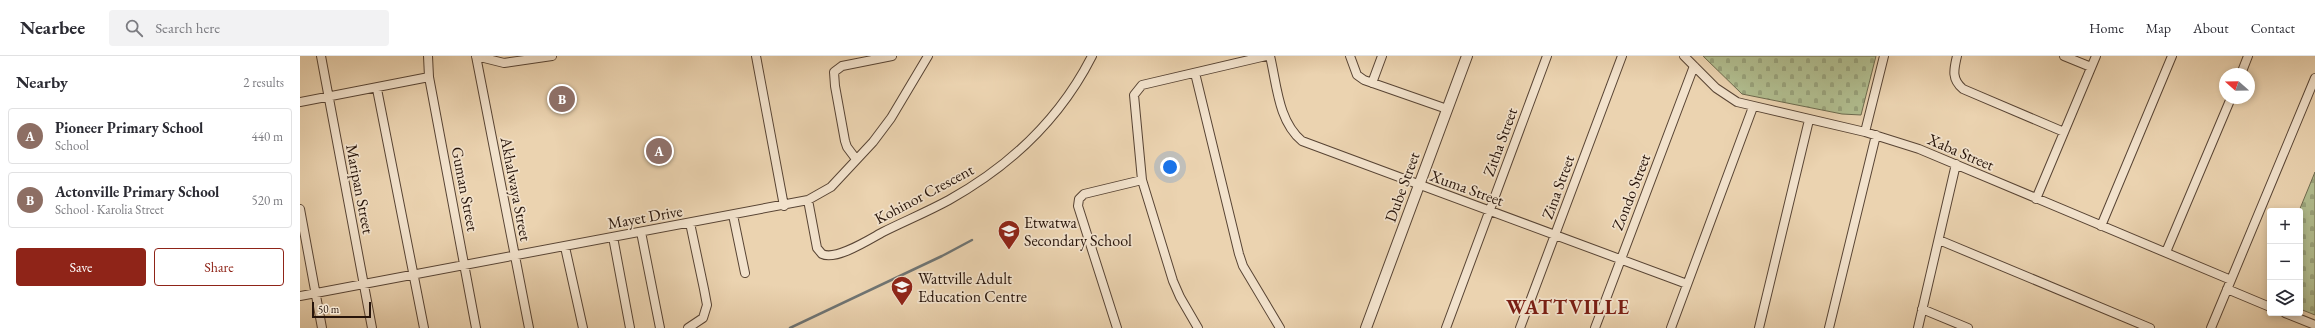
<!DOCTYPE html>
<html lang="en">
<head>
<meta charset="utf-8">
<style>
	:root { --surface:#fff; --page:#f2f2f3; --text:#2b2b33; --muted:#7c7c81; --line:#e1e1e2; --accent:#8f2418 }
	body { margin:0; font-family:"EB Garamond",serif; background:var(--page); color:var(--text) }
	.controls { position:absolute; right:12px; bottom:12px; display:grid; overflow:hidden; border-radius:4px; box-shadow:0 2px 6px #0003 }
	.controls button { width:36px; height:36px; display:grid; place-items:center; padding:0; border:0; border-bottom:1px solid var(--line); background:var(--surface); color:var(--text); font:20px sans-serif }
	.compass { position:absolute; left:1919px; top:12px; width:36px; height:36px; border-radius:50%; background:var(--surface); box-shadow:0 2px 6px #0003; rotate:290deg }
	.scale { position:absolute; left:12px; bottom:10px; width:59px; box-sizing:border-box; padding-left:4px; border:2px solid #27140a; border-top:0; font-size:11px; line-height:14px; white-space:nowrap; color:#27140a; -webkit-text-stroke:3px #f2e2cc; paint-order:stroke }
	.you { position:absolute; left:870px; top:111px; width:14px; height:14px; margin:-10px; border:3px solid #fff; border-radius:50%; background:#1a73e8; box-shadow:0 0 0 6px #1a73e833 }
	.badge { display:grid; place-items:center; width:26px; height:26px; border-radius:50%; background:var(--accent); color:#fff; font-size:13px; font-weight:700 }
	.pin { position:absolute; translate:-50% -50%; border:2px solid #fff; box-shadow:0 1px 4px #0006 }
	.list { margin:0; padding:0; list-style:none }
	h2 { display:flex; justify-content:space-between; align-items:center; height:52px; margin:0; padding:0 16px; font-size:17px }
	h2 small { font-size:13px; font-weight:400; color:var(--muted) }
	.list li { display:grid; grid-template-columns:26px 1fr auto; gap:12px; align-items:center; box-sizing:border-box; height:56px; margin:0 8px 8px; padding:0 8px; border:1px solid var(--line); border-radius:4px }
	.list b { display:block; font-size:15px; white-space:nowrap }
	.list p { margin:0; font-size:13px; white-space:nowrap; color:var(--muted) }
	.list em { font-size:13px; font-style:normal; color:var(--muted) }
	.actions { display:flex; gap:8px; padding:12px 16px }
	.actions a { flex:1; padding:9px 0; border:1px solid var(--accent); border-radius:4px; text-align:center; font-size:14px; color:var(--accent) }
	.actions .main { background:var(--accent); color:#fff }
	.icon { flex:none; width:22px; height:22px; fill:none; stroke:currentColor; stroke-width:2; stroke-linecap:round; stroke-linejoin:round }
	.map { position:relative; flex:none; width:2015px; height:272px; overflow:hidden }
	header { display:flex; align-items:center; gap:24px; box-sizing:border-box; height:56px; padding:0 20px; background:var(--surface); border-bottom:1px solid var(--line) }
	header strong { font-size:19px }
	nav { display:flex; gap:22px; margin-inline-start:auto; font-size:14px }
	.search { width:280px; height:36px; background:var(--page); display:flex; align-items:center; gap:10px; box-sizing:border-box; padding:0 14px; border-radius:4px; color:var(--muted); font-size:15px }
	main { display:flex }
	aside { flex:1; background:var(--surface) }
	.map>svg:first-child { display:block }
	.cemetery { fill:url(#cemetery-stones); stroke:#6c694d }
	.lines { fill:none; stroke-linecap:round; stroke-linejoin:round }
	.stream { stroke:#6f7472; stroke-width:2.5 }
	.minor-casing { stroke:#584434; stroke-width:10 }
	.tertiary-casing { stroke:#584434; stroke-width:12 }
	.minor { stroke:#f2e2cc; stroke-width:8 }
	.tertiary { stroke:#f2e2cc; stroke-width:10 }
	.labels { text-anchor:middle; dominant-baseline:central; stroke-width:3.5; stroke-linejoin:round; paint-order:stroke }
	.street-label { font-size:16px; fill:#27140a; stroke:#f2e2cc }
	.poi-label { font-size:16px; fill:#27140a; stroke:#f2e2cc; text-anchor:start }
	.district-label { font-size:20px; font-weight:bold; letter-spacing:1px; fill:#7a1f14; stroke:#f2e2cc }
</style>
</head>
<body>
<header>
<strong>Nearbee</strong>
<div class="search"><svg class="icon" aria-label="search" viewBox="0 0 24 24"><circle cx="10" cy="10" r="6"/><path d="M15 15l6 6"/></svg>Search here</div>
<nav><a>Home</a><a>Map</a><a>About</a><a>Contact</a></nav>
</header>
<main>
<aside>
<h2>Nearby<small>2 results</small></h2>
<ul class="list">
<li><span class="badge" style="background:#8d6e63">A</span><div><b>Pioneer Primary School</b><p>School</p></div><em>440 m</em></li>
<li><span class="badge" style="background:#8d6e63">B</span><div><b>Actonville Primary School</b><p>School · Karolia Street</p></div><em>520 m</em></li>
</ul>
<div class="actions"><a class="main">Save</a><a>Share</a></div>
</aside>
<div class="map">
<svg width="2015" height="272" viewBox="0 0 2015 272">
	<defs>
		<pattern id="cemetery-stones" width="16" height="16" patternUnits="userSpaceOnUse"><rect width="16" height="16" fill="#b1be90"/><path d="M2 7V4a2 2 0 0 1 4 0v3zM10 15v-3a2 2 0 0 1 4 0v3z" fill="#98a27b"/></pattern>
	</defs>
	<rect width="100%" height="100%" fill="#ebd3b0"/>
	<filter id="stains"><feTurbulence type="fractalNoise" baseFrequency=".005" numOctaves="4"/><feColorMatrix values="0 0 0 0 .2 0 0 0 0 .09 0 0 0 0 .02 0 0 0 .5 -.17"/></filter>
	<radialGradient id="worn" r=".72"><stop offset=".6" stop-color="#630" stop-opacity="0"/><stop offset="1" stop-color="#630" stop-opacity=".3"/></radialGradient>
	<path class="cemetery" d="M1403,0H1576L1561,59L1542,58L1442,38Z
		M2015,116V259L2000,253L1999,155Z"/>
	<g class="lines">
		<path class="stream" d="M490,272L642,200L672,184"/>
		<g class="minor-casing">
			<path id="minor" d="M21,0L72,272
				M128,0L129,21L176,272
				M176,0L229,272
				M176,0L204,7L252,0
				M456,0L484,150
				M970,0C977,29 978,65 1002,85L1387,228
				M1050,0L1057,19L1064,24L1147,53
				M1384,0L1416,32L1437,46L1565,76L1619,93L1931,224
				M1657,0C1654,13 1651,23 1663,33L1764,76
				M1764,0L1791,11
				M895,17L939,198L943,210L980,272
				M1941,18L1948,0
				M1072,27L1082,0
				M77,33L124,272
				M0,46L129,21
				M1565,76L1584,0
				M556,103L547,91L545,85L535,30L534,16L542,10L592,0
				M1736,143L1796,0
				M508,144L517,192L522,198C536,205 570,183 583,176C605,165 627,156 649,144C710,110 760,63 792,0
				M0,153L22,272
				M433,159L445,217
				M1801,170L1872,0
				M341,176L360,272
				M313,181L330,272
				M1639,184L1850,272
				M265,191L283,272
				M1866,196L1931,42
				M1927,233L1970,251
				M0,240L508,144L531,131L573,86L591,62L628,0
				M1622,253L1668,272
				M1985,257L2015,269
				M388,272L403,262L407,249L404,233L390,167
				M817,272L778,150L779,143L784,138L842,124
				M898,272L880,241L873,225L842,124L834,39L842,29L966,0
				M1146,272L1247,0
				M1220,272L1322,0
				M1295,272L1394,10
				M1371,272L1453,51
				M1459,272L1509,64
				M1529,272L1576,79
				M1618,272L1656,108
				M1911,272L2015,22"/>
		</g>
		<g class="tertiary-casing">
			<path id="tertiary" d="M1066,272L1167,0"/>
		</g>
		<use href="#minor" class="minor"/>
		<use href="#tertiary" class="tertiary"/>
	</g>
	<defs>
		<g id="school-pin" transform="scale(1.15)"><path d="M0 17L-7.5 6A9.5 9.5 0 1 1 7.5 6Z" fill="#8f2418" stroke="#f2e2cc"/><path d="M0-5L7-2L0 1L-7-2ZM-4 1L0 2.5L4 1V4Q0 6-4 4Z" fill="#fff"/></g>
	</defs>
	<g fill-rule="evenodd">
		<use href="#school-pin" x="709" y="175"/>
		<use href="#school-pin" x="602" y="231"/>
	</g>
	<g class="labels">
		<g class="street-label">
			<text transform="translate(1200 86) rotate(-70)">Zitha Street</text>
			<text transform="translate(1661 96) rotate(23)">Xaba Street</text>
			<text transform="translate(1102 131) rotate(-70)">Dube Street</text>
			<text transform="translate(1258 131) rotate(-70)">Zina Street</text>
			<text transform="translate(1167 132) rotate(20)">Xuma Street</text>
			<text transform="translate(60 133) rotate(79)">Maripan Street</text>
			<text transform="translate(165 133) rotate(79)">Guman Street</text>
			<text transform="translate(216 133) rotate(79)">Akhalwaya Street</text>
			<text transform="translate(1331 136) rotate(-69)">Zondo Street</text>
			<text transform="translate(624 138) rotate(-28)">Kohinor Crescent</text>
			<text transform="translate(345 161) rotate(-10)">Mayet Drive</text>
		</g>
		<g class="poi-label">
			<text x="724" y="166">Etwatwa<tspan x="724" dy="18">Secondary School</tspan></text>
			<text x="618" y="222">Wattville Adult<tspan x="618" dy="18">Education Centre</tspan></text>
		</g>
		<g class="district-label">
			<text x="1268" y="251">WATTVILLE</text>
		</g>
	</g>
	<rect width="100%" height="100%" filter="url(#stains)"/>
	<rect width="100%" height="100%" fill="url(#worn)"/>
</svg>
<div class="controls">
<button>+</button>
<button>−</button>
<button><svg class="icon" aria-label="layers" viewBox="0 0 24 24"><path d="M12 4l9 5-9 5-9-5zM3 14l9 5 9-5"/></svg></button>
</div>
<svg class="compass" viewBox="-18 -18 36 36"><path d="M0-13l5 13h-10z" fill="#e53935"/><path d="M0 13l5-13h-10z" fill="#7c7c81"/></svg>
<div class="scale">50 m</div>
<div class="you"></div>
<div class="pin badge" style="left:359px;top:95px;background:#8d6e63">A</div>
<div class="pin badge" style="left:262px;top:43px;background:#8d6e63">B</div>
</div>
</main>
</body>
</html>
